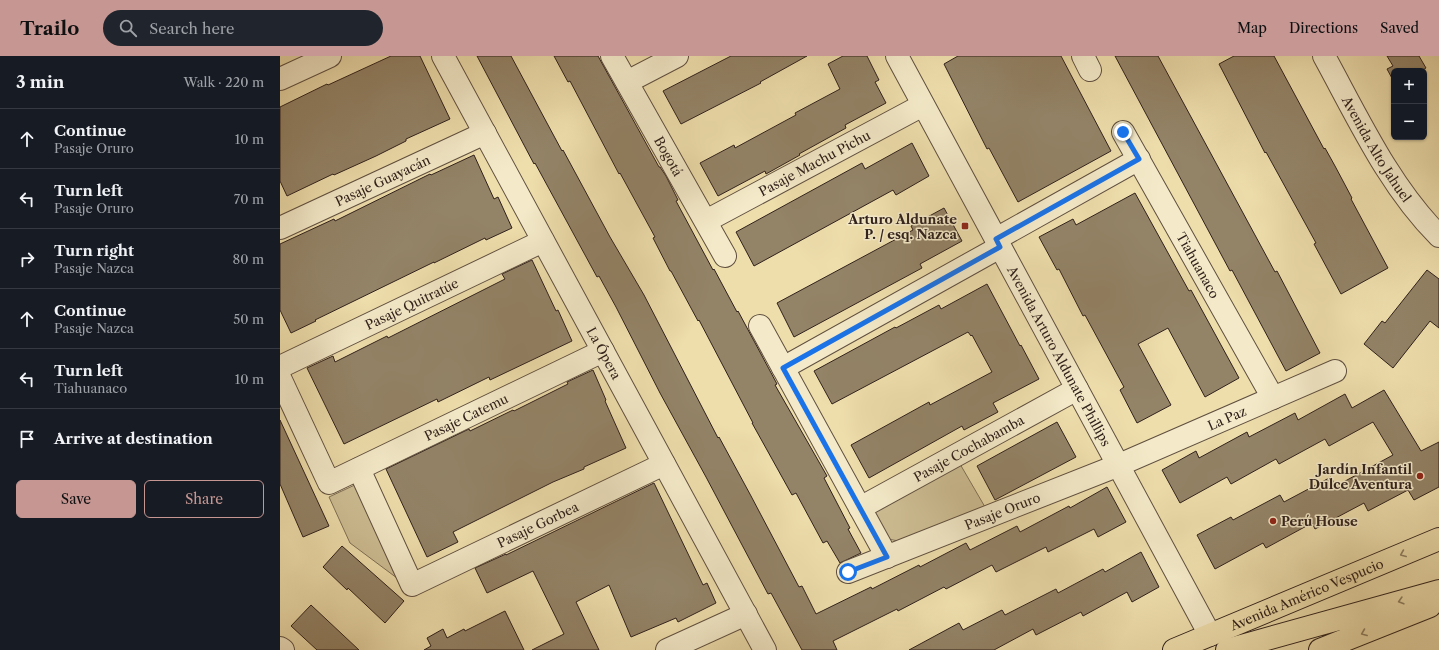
<!DOCTYPE html>
<html lang="en">
<head>
<meta charset="utf-8">
<style>
	:root { --surface:#171b24; --page:#20242c; --text:#f1f3f6; --muted:#9ea1a6; --line:#363941; --accent:#c59692 }
	body { margin:0; font-family:"Libre Caslon Text",serif; background:var(--page); color:var(--text) }
	.controls { position:absolute; right:12px; top:12px; display:grid; overflow:hidden; border-radius:6px; box-shadow:0 1px 3px #0004 }
	.controls button { width:36px; height:36px; display:grid; place-items:center; padding:0; border:0; border-bottom:1px solid var(--line); background:var(--surface); color:var(--text); font:20px sans-serif }
	.stop { position:absolute; width:12px; height:12px; margin:-9px; border:3px solid #1a73e8; border-radius:50%; background:#fff }
	.stop.end { background:#1a73e8; border-color:#fff; box-shadow:0 1px 4px #0008 }
	.list { margin:0; padding:0; list-style:none }
	h2 { display:flex; justify-content:space-between; align-items:center; height:52px; margin:0; padding:0 16px; font-size:17px }
	h2 small { font-size:13px; font-weight:400; color:var(--muted) }
	.list li { display:grid; grid-template-columns:26px 1fr auto; gap:12px; align-items:center; box-sizing:border-box; height:60px; padding:0 16px; border-top:1px solid var(--line) }
	.list b { display:block; font-size:15px; white-space:nowrap }
	.list p { margin:0; font-size:13px; white-space:nowrap; color:var(--muted) }
	.list em { font-size:13px; font-style:normal; color:var(--muted) }
	.actions { display:flex; gap:8px; padding:12px 16px }
	.actions a { flex:1; padding:9px 0; border:1px solid var(--accent); border-radius:6px; text-align:center; font-size:14px; color:var(--accent) }
	.actions .main { background:var(--accent); color:#111 }
	.icon { flex:none; width:22px; height:22px; fill:none; stroke:currentColor; stroke-width:2; stroke-linecap:round; stroke-linejoin:round }
	.map { position:relative; flex:none; width:1159px; height:594px; overflow:hidden }
	header { display:flex; align-items:center; gap:24px; box-sizing:border-box; height:56px; padding:0 20px; background:var(--accent); color:#111 }
	header strong { font-size:19px }
	nav { display:flex; gap:22px; margin-inline-start:auto; font-size:14px }
	.search { width:280px; height:36px; background:var(--page); display:flex; align-items:center; gap:10px; box-sizing:border-box; padding:0 14px; border-radius:22px; color:var(--muted); font-size:15px }
	main { display:flex }
	aside { flex:1; background:var(--surface) }
	.map>svg:first-child { display:block }
	.green { fill:#cebe94; stroke:#7f7058 }
	.building { fill:#938367; stroke:#30211c }
	.lines { fill:none; stroke-linecap:round; stroke-linejoin:round }
	.minor-casing { stroke:#605040; stroke-width:24 }
	.major-casing { stroke:#30211c; stroke-width:24 }
	.highway-casing { stroke:#30211c; stroke-width:24 }
	.minor { stroke:#f4eac9; stroke-width:22 }
	.major { stroke:#eedeac; stroke-width:22 }
	.highway { stroke:#eedeac; stroke-width:22 }
	.oneway { stroke:#8f8064 }
	.route { stroke:#1a73e8; stroke-width:5 }
	.poi-dot { fill:#8f2418; stroke:#f4eac9; stroke-width:1.5 }
	.labels { text-anchor:middle; dominant-baseline:central; stroke-width:3; stroke-linejoin:round; paint-order:stroke }
	.street-label { font-size:13px; fill:#30211c; stroke:#f4eac9 }
	.poi-label { font-size:13px; font-weight:bold; fill:#30211c; stroke:#f4eac9; text-anchor:end }
</style>
</head>
<body>
<header>
<strong>Trailo</strong>
<div class="search"><svg class="icon" aria-label="search" viewBox="0 0 24 24"><circle cx="10" cy="10" r="6"/><path d="M15 15l6 6"/></svg>Search here</div>
<nav><a>Map</a><a>Directions</a><a>Saved</a></nav>
</header>
<main>
<aside>
<h2>3 min<small>Walk · 220 m</small></h2>
<ul class="list">
<li><svg class="icon" aria-label="ahead" viewBox="0 0 24 24"><path d="M12 20V5M6 11l6-6 6 6"/></svg><div><b>Continue</b><p>Pasaje Oruro</p></div><em>10 m</em></li>
<li><svg class="icon" aria-label="left" viewBox="0 0 24 24"><path d="M17 20v-9H6M10 6l-5 5 5 5"/></svg><div><b>Turn left</b><p>Pasaje Oruro</p></div><em>70 m</em></li>
<li><svg class="icon" aria-label="right" viewBox="0 0 24 24"><path d="M7 20v-9h11M14 6l5 5-5 5"/></svg><div><b>Turn right</b><p>Pasaje Nazca</p></div><em>80 m</em></li>
<li><svg class="icon" aria-label="ahead" viewBox="0 0 24 24"><path d="M12 20V5M6 11l6-6 6 6"/></svg><div><b>Continue</b><p>Pasaje Nazca</p></div><em>50 m</em></li>
<li><svg class="icon" aria-label="left" viewBox="0 0 24 24"><path d="M17 20v-9H6M10 6l-5 5 5 5"/></svg><div><b>Turn left</b><p>Tiahuanaco</p></div><em>10 m</em></li>
<li><svg class="icon" aria-label="arrive" viewBox="0 0 24 24"><path d="M6 21V4h12l-3 4 3 4H6"/></svg><div><b>Arrive at destination</b></div></li>
</ul>
<div class="actions"><a class="main">Save</a><a>Share</a></div>
</aside>
<div class="map">
<svg width="1159" height="594" viewBox="0 0 1159 594">
	<rect width="100%" height="100%" fill="#eedeac"/>
	<filter id="stains"><feTurbulence type="fractalNoise" baseFrequency=".005" numOctaves="4"/><feColorMatrix values="0 0 0 0 .2 0 0 0 0 .09 0 0 0 0 .02 0 0 0 .5 -.17"/></filter>
	<radialGradient id="worn" r=".72"><stop offset=".6" stop-color="#630" stop-opacity="0"/><stop offset="1" stop-color="#630" stop-opacity=".3"/></radialGradient>
	<path class="green" d="M680,408L705,451L624,486L608,483L595,457L598,449Z
		M79,427L125,528L70,487L49,441Z"/>
	<path class="building" d="M111,0H140L170,63L126,83V85L96,100L54,119L53,118L7,140L0,125V51L47,28L48,29Z
		M197,0H231L282,95L283,94L330,181L364,239L438,382L439,381L471,440L519,531L522,530L536,558L591,531L592,533L639,509L640,511L686,487L690,494L737,470L740,476L789,450L790,452L827,431L846,466L818,481L814,473L768,496L766,491L716,516L712,509L666,533L664,531L618,555L617,553L553,585L557,594H522L491,537L488,538L426,421L380,337L336,251L319,220L317,221L255,107L254,108Z
		M274,0H318L379,111H380L386,120L398,144L396,145L433,214L434,213L457,256L458,255L497,328L495,329L547,420L544,422L570,472L568,473L581,497L560,507L547,485L543,487L516,437L512,439L472,367H473L419,264L418,265L391,215H390L373,182L375,181L340,117L339,118L290,25L288,26Z
		M451,0H527L480,26L481,27L401,68L383,35Z
		M563,0H587L599,24L595,26L606,47L565,69L566,72L519,98L520,99L486,118L485,115L438,140L420,107L454,89L455,92L516,59L515,57L560,33L548,8Z
		M678,0H781L831,95L738,146L709,92L707,93L664,8Z
		M835,0H878L995,216L997,215L1040,297L1006,315L952,214L950,215Z
		M954,0H994L1044,93L1045,92L1055,110L1072,142L1071,143L1108,212L1061,238L1034,188L1036,187L986,96L985,97L939,8Z
		M1107,0H1139L1146,12L1141,15H1114V26L1107,13L1113,10Z
		M632,87L649,120L616,139L613,134L474,210L456,176L582,107L585,113Z
		M194,99L214,143L218,141L232,172L206,184L205,182L154,207V206L35,264L36,265L11,277L0,254V188L54,163L55,165L150,118L151,119Z
		M855,137L909,235L911,234L959,322L925,341L888,272L858,288L891,349L857,367L840,334L844,331L805,259L803,260L779,213L777,214L759,181L793,163L796,169Z
		M664,152L682,185L640,208L642,212L514,281L497,247L633,174L631,170Z
		M252,204L276,255L278,254L292,285L210,324L209,321L158,346L157,343L64,388L27,312L53,300L55,306L107,280L108,282L225,223L222,218Z
		M1147,214L1159,223V272L1150,265L1113,312L1084,288L1102,265L1105,267Z
		M707,228L740,290L741,289L759,323L713,347L718,356L684,374L682,370L589,422L571,389L649,346L650,349L712,316L692,279L691,280L688,276L552,348L534,315L615,271L616,272L659,249L661,253Z
		M313,314L326,344L325,345L346,392L304,411V413L273,426L173,476L178,486L147,501L106,413L189,373L190,375L233,354L234,355L288,328L287,326Z
		M1104,334L1141,395L1159,386V431L1134,444L1128,434L1088,455L1084,447L1035,473L1032,467L986,492L983,487L935,513L917,479L951,461L953,464L1000,439L1004,446L1051,421L1056,430L1113,399L1093,366L1049,390L1045,383L999,408L996,403L951,428L947,421L900,447L882,414L916,395L919,402L967,376L969,381L1015,357L1018,364L1065,338L1072,352Z
		M0,364L49,470L23,481L0,428Z
		M777,366L796,401L715,444L697,410Z
		M374,427L423,529L427,527L436,547L398,566L396,562L351,581L329,529L296,546L319,594H252L284,578L253,515L207,537L195,512L226,498V499Z
		M62,490L124,545L105,567L68,532L67,534L43,511Z
		M861,496L879,531L852,546L847,536L803,560L801,556L756,579L753,573L714,594H629L679,567L683,574L722,554L725,559L776,533L778,537L823,513L825,516Z
		M31,549L79,594H37L11,570Z
		M225,555L244,594H144L151,590L147,582L163,573L167,582L184,573L185,575Z"/>
	<g class="lines">
		<g class="minor-casing">
			<g id="minor">
				<path id="s1" d="M163,0L485,594"/>
				<path id="s2" d="M332,0L445,200"/>
				<path id="s3" d="M617,0L930,579"/>
				<path d="M803,0L810,14"/>
				<path id="s4" d="M1044,0C1078,62 1109,130 1159,180"/>
				<path d="M0,23L50,0"/>
				<path d="M347,26L397,0"/>
				<path id="s5" d="M843,76L993,342"/>
				<path id="s6" d="M426,165L643,49"/>
				<path id="s7" d="M0,172L205,77"/>
				<path d="M716,183L859,103"/>
				<path d="M480,270L607,501"/>
				<path id="s8" d="M0,311L263,185"/>
				<path d="M503,312L720,191"/>
				<path id="s9" d="M0,322L49,427L323,295"/>
				<path id="s10" d="M79,413L132,529L384,408"/>
				<path id="s11" d="M580,452L797,333"/>
				<path id="s12" d="M568,516L839,409L1055,315"/>
				<path d="M0,592L3,594"/>
				<path d="M387,594L466,558"/>
			</g>
		</g>
		<g class="major-casing">
			<g id="major">
				<path id="s13" d="M894,594L1159,483"/>
			</g>
		</g>
		<g class="highway-casing">
			<path id="highway" d="M947,594L1159,535
				M1040,594L1150,550"/>
		</g>
		<use href="#minor" class="minor"/>
		<use href="#major" class="major"/>
		<use href="#highway" class="highway"/>
	</g>
	<defs><path id="oneway-chevron" d="M-2-3.5L2.5 0L-2 3.5" fill="none" stroke-width="1.6" stroke-linecap="round" stroke-linejoin="round"/></defs>
	<g class="oneway">
		<use href="#oneway-chevron" transform="translate(1123 498) rotate(157)"/>
		<use href="#oneway-chevron" transform="translate(1121 545) rotate(164)"/>
		<use href="#oneway-chevron" transform="translate(1084 577) rotate(158)"/>
	</g>
	<g class="lines">
		<path class="route" d="M568,516L607,501L503,312L720,191L716,183L859,103L843,76"/>
	</g>
	<g class="poi-dot">
		<rect x="681" y="166" width="8" height="8" rx="2"/>
		<circle cx="1140" cy="420" r="4"/>
		<circle cx="993" cy="465" r="4"/>
	</g>
	<g class="labels">
		<g class="street-label">
			<text stroke="none"><textPath href="#s4" startOffset="107">Avenida Alto Jahuel</textPath></text>
			<text stroke="none"><textPath href="#s2" startOffset="115">Bogotá</textPath></text>
			<text stroke="none"><textPath href="#s6" startOffset="123">Pasaje Machu Pichu</textPath></text>
			<text stroke="none"><textPath href="#s7" startOffset="113">Pasaje Guayacán</textPath></text>
			<text stroke="none"><textPath href="#s5" startOffset="153">Tiahuanaco</textPath></text>
			<text stroke="none"><textPath href="#s8" startOffset="146">Pasaje Quitratúe</textPath></text>
			<text stroke="none"><textPath href="#s1" startOffset="338">La Ópera</textPath></text>
			<text stroke="none"><textPath href="#s3" startOffset="341">Avenida Arturo Aldunate Phillips</textPath></text>
			<text stroke="none"><textPath href="#s9" startOffset="268">Pasaje Catemu</textPath></text>
			<text stroke="none"><textPath href="#s12" startOffset="409">La Paz</textPath></text>
			<text stroke="none"><textPath href="#s11" startOffset="124">Pasaje Cochabamba</textPath></text>
			<text stroke="none"><textPath href="#s12" startOffset="166">Pasaje Oruro</textPath></text>
			<text stroke="none"><textPath href="#s10" startOffset="267">Pasaje Gorbea</textPath></text>
			<text stroke="none"><textPath href="#s13" startOffset="144">Avenida Américo Vespucio</textPath></text>
		</g>
		<g class="poi-label">
			<text x="677" y="163">Arturo Aldunate<tspan x="677" dy="15">P. / esq. Nazca</tspan></text>
			<text x="1132" y="413">Jardín Infantil<tspan x="1132" dy="15">Dulce Aventura</tspan></text>
			<text x="1001" y="465" text-anchor="start">Perú House</text>
		</g>
	</g>
	<rect width="100%" height="100%" filter="url(#stains)"/>
	<rect width="100%" height="100%" fill="url(#worn)"/>
</svg>
<div class="controls">
<button>+</button>
<button>−</button>
</div>
<div class="stop" style="left:568px;top:516px"></div>
<div class="stop end" style="left:843px;top:76px"></div>
</div>
</main>
</body>
</html>
